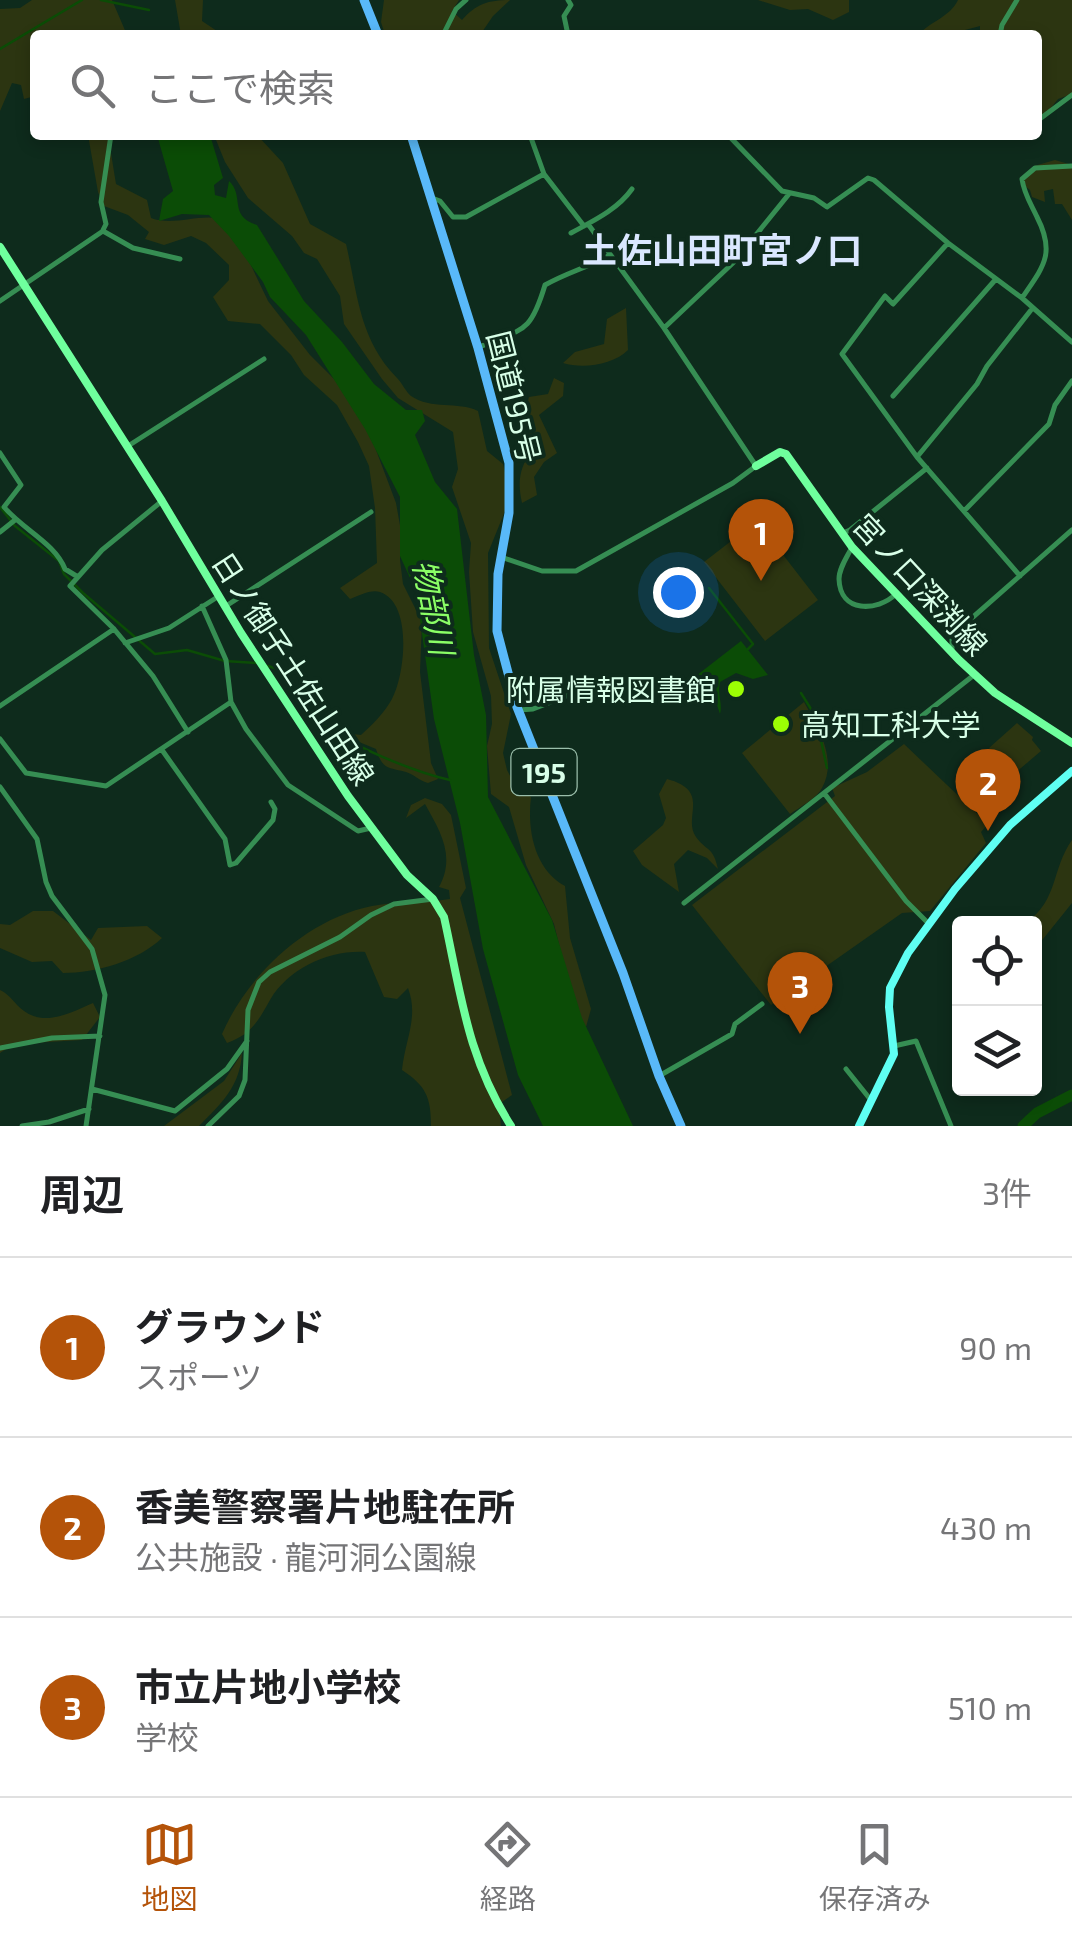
<!DOCTYPE html>
<html lang="ja">
<head>
<meta charset="utf-8">
<style>
	:root { --surface:#fff; --page:#f2f2f2; --text:#202124; --muted:#757577; --line:#e0e0e0; --accent:#b45309 }
	body { margin:0; font-family:"Exo 2","Noto Sans JP",sans-serif; background:var(--page); color:var(--text) }
	.controls { position:absolute; right:30px; bottom:30px; display:grid; overflow:hidden; border-radius:10px; box-shadow:0 5px 15px #0003 }
	.controls button { width:90px; height:90px; display:grid; place-items:center; padding:0; border:0; border-bottom:2px solid var(--line); background:var(--surface); color:var(--text); font:50px sans-serif }
	.you { position:absolute; left:678px; top:592px; width:35px; height:35px; margin:-25px; border:8px solid #fff; border-radius:50%; background:#1a73e8; box-shadow:0 0 0 15px #1a73e833 }
	.badge { display:grid; place-items:center; width:65px; height:65px; border-radius:50%; background:var(--accent); color:#fff; font-size:32px; font-weight:700 }
	.pin { position:absolute; translate:-50% -82px; filter:drop-shadow(0 2px 5px #0008) }
	.pin::after { content:''; position:absolute; top:52px; width:35px; height:30px; background:inherit; clip-path:polygon(0 0,100% 0,50% 100%) }
	.list { margin:0; padding:0; list-style:none }
	h2 { display:flex; justify-content:space-between; align-items:center; height:130px; margin:0; padding:0 40px; font-size:42px }
	h2 small { font-size:32px; font-weight:400; color:var(--muted) }
	.list li { display:grid; grid-template-columns:65px 1fr auto; gap:30px; align-items:center; box-sizing:border-box; height:180px; padding:0 40px; border-top:2px solid var(--line) }
	.list b { display:block; font-size:38px; white-space:nowrap }
	.list p { margin:0; font-size:32px; white-space:nowrap; color:var(--muted) }
	.list em { font-size:32px; font-style:normal; color:var(--muted) }
	.icon { flex:none; width:55px; height:55px; fill:none; stroke:currentColor; stroke-width:2; stroke-linecap:round; stroke-linejoin:round }
	.map { position:relative; flex:none; width:1072px; height:1126px; overflow:hidden }
	.search { position:absolute; background:var(--surface); box-shadow:0 5px 15px #0003; left:30px; right:30px; top:30px; height:110px; display:flex; align-items:center; gap:25px; box-sizing:border-box; padding:0 35px; border-radius:10px; color:var(--muted); font-size:38px }
	.sheet { height:670px; background:var(--surface) }
	nav { display:flex; justify-content:space-around; align-items:center; box-sizing:border-box; height:140px; border-top:2px solid var(--line); background:var(--surface); font-size:28px; color:var(--muted) }
	nav a { display:grid; justify-items:center; gap:5px }
	nav .on { color:var(--accent) }
	.map>svg:first-child { display:block }
	.green { fill:#2c3511 }
	.water { fill:#0b4c06 }
	.lines { fill:none; stroke-linecap:round; stroke-linejoin:round }
	.stream { stroke:#0b4c06; stroke-width:2.5 }
	.river { stroke:#0b4c06; stroke-width:11 }
	.minor { stroke:#368e53; stroke-width:5 }
	.secondary { stroke:#6fff9d; stroke-width:8 }
	.primary { stroke:#5ffff3; stroke-width:8 }
	.trunk { stroke:#59b9f9; stroke-width:9 }
	.poi-dot { fill:#9cff04; stroke:#0e2b1c; stroke-width:4 }
	.labels { text-anchor:middle; dominant-baseline:central; stroke-width:8; stroke-linejoin:round; paint-order:stroke }
	.shield { fill:#0e2b1c; stroke:#9bbfab; stroke-width:2.5 }
	.shield-label { font-size:28px; font-weight:bold; fill:#d8ffe8 }
	.street-label { font-size:30px; fill:#d8ffe8; stroke:#0e2b1c }
	.poi-label { font-size:30px; fill:#d8ffe8; stroke:#0e2b1c; text-anchor:end }
	.water-label { font-size:32px; font-style:italic; fill:#8bff66; stroke:#0e2b1c }
	.quarter-label { font-size:35px; font-weight:bold; fill:#dae7ff; stroke:#0e2b1c }
</style>
</head>
<body>
<div class="map">
<svg width="1072" height="1126" viewBox="0 0 1072 1126">
	<rect width="100%" height="100%" fill="#0e2b1c"/>
	<path class="green" d="M32,0H112L127,35H35V96L24,99L21,85L12,83L0,111V9L20,8Z
		M175,0H203L202,21L217,31V35H181Z
		M384,0H459L452,11L462,20C476,4 488,0 510,0L493,16L480,35H385L381,22Z
		M758,0H849V12L833,20L808,9L790,10Z
		M958,0H1072V94L1058,99L1043,118L1037,117V35H980V26L965,30L962,35H918C931,21 950,17 958,0Z
		M88,135H108L116,184L147,200L151,218C172,226 195,215 217,218L247,257L268,301L310,355L347,392L373,442L396,503L401,531L400,560L403,584L422,622L420,672L431,763L438,779L428,783C420,781 413,774 406,772C387,767 383,770 376,749L335,732L361,735C372,725 385,712 392,699C405,675 413,603 380,592C371,589 358,596 350,599L340,588L377,563L375,508L369,466L358,442L337,405L304,375L291,355L260,324L228,321L213,297L229,280V265L206,243L191,236L164,245L145,239L149,232L128,215L104,206L98,192Z
		M214,135H257L283,163L310,224L346,244C358,295 359,339 397,378C402,383 406,392 411,396C431,410 458,401 478,411L487,451L503,464L508,484L507,506L488,553L489,648L511,714L503,753L507,770L516,787L531,797C527,829 534,869 565,886L570,938L591,1009L586,1027L576,1013L554,924L526,865L509,807L491,794L487,746L492,724L491,696L473,632L469,572L471,543L452,487L458,469L453,432L398,398L382,379L344,324L340,296L317,259L304,253L292,236L248,198L225,162Z
		M1055,160L1072,165V220L1062,204H1055L1053,189L1044,191L1045,202L1032,197L1030,190L1021,183L1034,166Z
		M626,308L628,350C613,365 583,369 563,363L575,352L604,344L607,319Z
		M554,378L564,383L563,396L539,415L557,453L544,462L534,477L537,495L522,503C517,480 520,468 532,449L524,415L529,397L548,394Z
		M757,521L818,600L765,641L704,562Z
		M804,702C818,727 838,759 822,788C817,798 800,807 790,814L742,753Z
		M1017,723L1033,737L1032,740L1041,751L1014,774L1006,765L1002,767L989,748Z
		M904,744L988,824L981,832L986,843L930,911L902,913L771,1005L692,905L835,796L832,788L867,772Z
		M667,779C712,791 682,817 696,837C707,852 713,846 718,869L707,858L688,850L674,864L679,892L642,865L633,851L663,825L666,818L659,794Z
		M425,798L442,804L451,815L466,888L460,898L512,1095L499,1104L501,1126H431C431,1097 426,1086 402,1070C405,1040 419,1017 408,988L397,999L384,997L365,952C329,950 289,968 270,1000C258,1021 252,1034 227,1043L222,1034C248,974 307,919 372,906C398,901 425,903 450,899L449,890L439,887C456,856 440,831 425,804L406,818L411,805Z
		M1072,840V903L1035,949L1034,924L1026,923C1059,899 1051,870 1072,840Z
		M33,911H53L91,940L98,928L147,926L162,938C138,961 96,973 63,973L52,961L32,962L0,948V924L10,925Z
		M0,990C11,995 14,1004 24,1011C45,1027 72,1012 93,1003L100,1017L82,1040L14,1044L0,1053Z
		M242,1053C240,1086 222,1103 199,1126H164L224,1081Z"/>
	<path class="water" d="M157,135H210L223,178L214,185L215,195L226,198L229,181C245,196 228,216 257,225L304,301L342,342L374,384L406,410H422L425,421L415,435L435,482L457,509L474,655L486,715L488,797L552,920L582,1018L633,1126H543L518,1075L483,949L460,823L434,719L416,591L400,556V497L365,429L306,335L270,297L263,282L229,236L209,215L182,214L159,221L163,199L173,191Z
		M741,641L768,675L753,679L736,673L720,682C717,695 723,704 720,714L715,699L692,679Z"/>
	<g class="lines">
		<path class="stream" d="M101,0L149,10
			M0,49L82,0
			M0,507L15,526L59,561L64,574L83,593L155,654L187,650L225,661L256,663
			M709,588L753,644L748,649
			M268,666C297,673 299,704 320,722C348,745 414,772 450,780
			M801,693L816,717L827,768"/>
		<path class="river" d="M1023,1126L1037,1113L1072,1095"/>
		<path class="minor" d="M568,0L571,5L564,16L568,35
			M443,35L456,9L466,0
			M1000,35L1002,25L1017,0
			M1037,121L1072,95
			M530,135L544,174L584,226
			M728,135L782,191L814,198L827,207L868,178L874,180L948,243L1022,298L1072,342
			M432,198L440,201L453,217H466L544,174
			M103,230L106,224L101,202L111,135
			M103,231L133,248L180,259
			M571,233C593,221 617,210 632,189
			M948,243L893,304L885,296L842,354L917,457L1020,576
			M1022,298C1043,267 1056,254 1037,217C1031,204 1024,194 1022,179L1035,168L1072,166
			M0,301L103,231
			M664,328L734,262L789,194
			M479,347C523,328 530,335 545,285C568,272 587,268 610,255
			M893,396L996,279
			M128,446L264,359
			M0,453L21,485L4,507C22,529 55,543 65,569L78,577
			M917,457L977,384L987,366L1031,310
			M162,501L102,550L70,586L114,629L153,676L188,732
			M964,511L1049,424L1055,405L1072,381
			M0,532L15,520
			M843,533L850,530L927,468
			M852,547C847,557 839,568 839,579C840,613 877,612 896,594
			M501,557L542,571H576L733,483L756,466L664,328L588,224
			M202,606L226,660L231,702L246,729L288,785L358,831L371,828
			M226,606L371,512
			M125,643L169,628L219,596
			M952,653V639L956,632L1072,530
			M0,706L114,629
			M519,710L533,709L569,695
			M0,739L26,773L106,786L231,702
			M162,750L225,839L230,865L236,863L273,820L275,809L271,802
			M0,787L37,839L46,882L52,896L92,949L105,995L86,1126
			M824,793L906,901L928,923
			M684,903L974,675
			M894,1046L916,1041L951,1126
			M0,1048L52,1038L100,1036
			M846,1069L870,1099
			M659,1076L732,1034L735,1024L762,1004
			M92,1089L175,1111L227,1069L247,1041
			M22,1126L49,1122L89,1109
			M208,1126L239,1096L245,1080L248,1010L259,982L270,972L340,937L371,915L394,904L433,899"/>
		<path class="secondary" d="M0,247L162,501L241,633L348,796L407,875L433,899L444,917C461,994 467,1057 511,1126
			M756,466L780,452L786,454L852,547L959,660L995,693L1072,743"/>
		<path class="primary" d="M859,1126L894,1054L889,1007L890,988L908,953L955,889L1010,825L1072,771"/>
		<path class="trunk" d="M364,0L378,35
			M411,135L478,348L509,463V513L498,574L497,631L517,707L623,973L659,1076L681,1126"/>
	</g>
	<g class="poi-dot">
		<circle cx="736" cy="689" r="10"/>
		<circle cx="781" cy="724" r="10"/>
	</g>
	<g class="labels">
		<rect class="shield" x="511.5" y="749" width="65" height="46" rx="8"/>
		<g class="shield-label">
			<text x="544" y="772">195</text>
		</g>
		<g class="street-label">
			<text transform="translate(515 397) rotate(76)">国道195号</text>
			<text transform="translate(921 584) rotate(47)">宮ノ口深渕線</text>
			<text transform="translate(294 668) rotate(57)">日ノ御子土佐山田線</text>
		</g>
		<g class="poi-label">
			<text x="716" y="689">附属情報図書館</text>
			<text x="801" y="724" text-anchor="start">高知工科大学</text>
		</g>
		<g class="water-label">
			<text transform="translate(435 607) rotate(79)">物部川</text>
		</g>
		<g class="quarter-label">
			<text x="722" y="249">土佐山田町宮ノ口</text>
		</g>
	</g>
</svg>
<div class="controls">
<button><svg class="icon" aria-label="locate" viewBox="0 0 24 24"><circle cx="12" cy="12" r="6"/><path d="M12 2v4M12 18v4M2 12h4M18 12h4"/></svg></button>
<button><svg class="icon" aria-label="layers" viewBox="0 0 24 24"><path d="M12 4l9 5-9 5-9-5zM3 14l9 5 9-5"/></svg></button>
</div>
<div class="you"></div>
<div class="pin badge" style="left:761px;top:581px">1</div>
<div class="pin badge" style="left:988px;top:831px">2</div>
<div class="pin badge" style="left:800px;top:1034px">3</div>
<div class="search"><svg class="icon" aria-label="search" viewBox="0 0 24 24"><circle cx="10" cy="10" r="6"/><path d="M15 15l6 6"/></svg>ここで検索</div>
</div>
<section class="sheet">
<h2>周辺<small>3件</small></h2>
<ul class="list">
<li><span class="badge">1</span><div><b>グラウンド</b><p>スポーツ</p></div><em>90 m</em></li>
<li><span class="badge">2</span><div><b>香美警察署片地駐在所</b><p>公共施設 · 龍河洞公園線</p></div><em>430 m</em></li>
<li><span class="badge">3</span><div><b>市立片地小学校</b><p>学校</p></div><em>510 m</em></li>
</ul>
</section>
<nav>
<a class="on"><svg class="icon" aria-label="map" viewBox="0 0 24 24"><path d="M3 6l6-2 6 2 6-2v14l-6 2-6-2-6 2zM9 4v14M15 6v14"/></svg>地図</a>
<a><svg class="icon" aria-label="directions" viewBox="0 0 24 24"><path d="M12 3l9 9-9 9-9-9zM9 14v-3h6M13 9l2 2-2 2"/></svg>経路</a>
<a><svg class="icon" aria-label="saved" viewBox="0 0 24 24"><path d="M7 4h10v16l-5-4-5 4z"/></svg>保存済み</a>
</nav>
</body>
</html>
